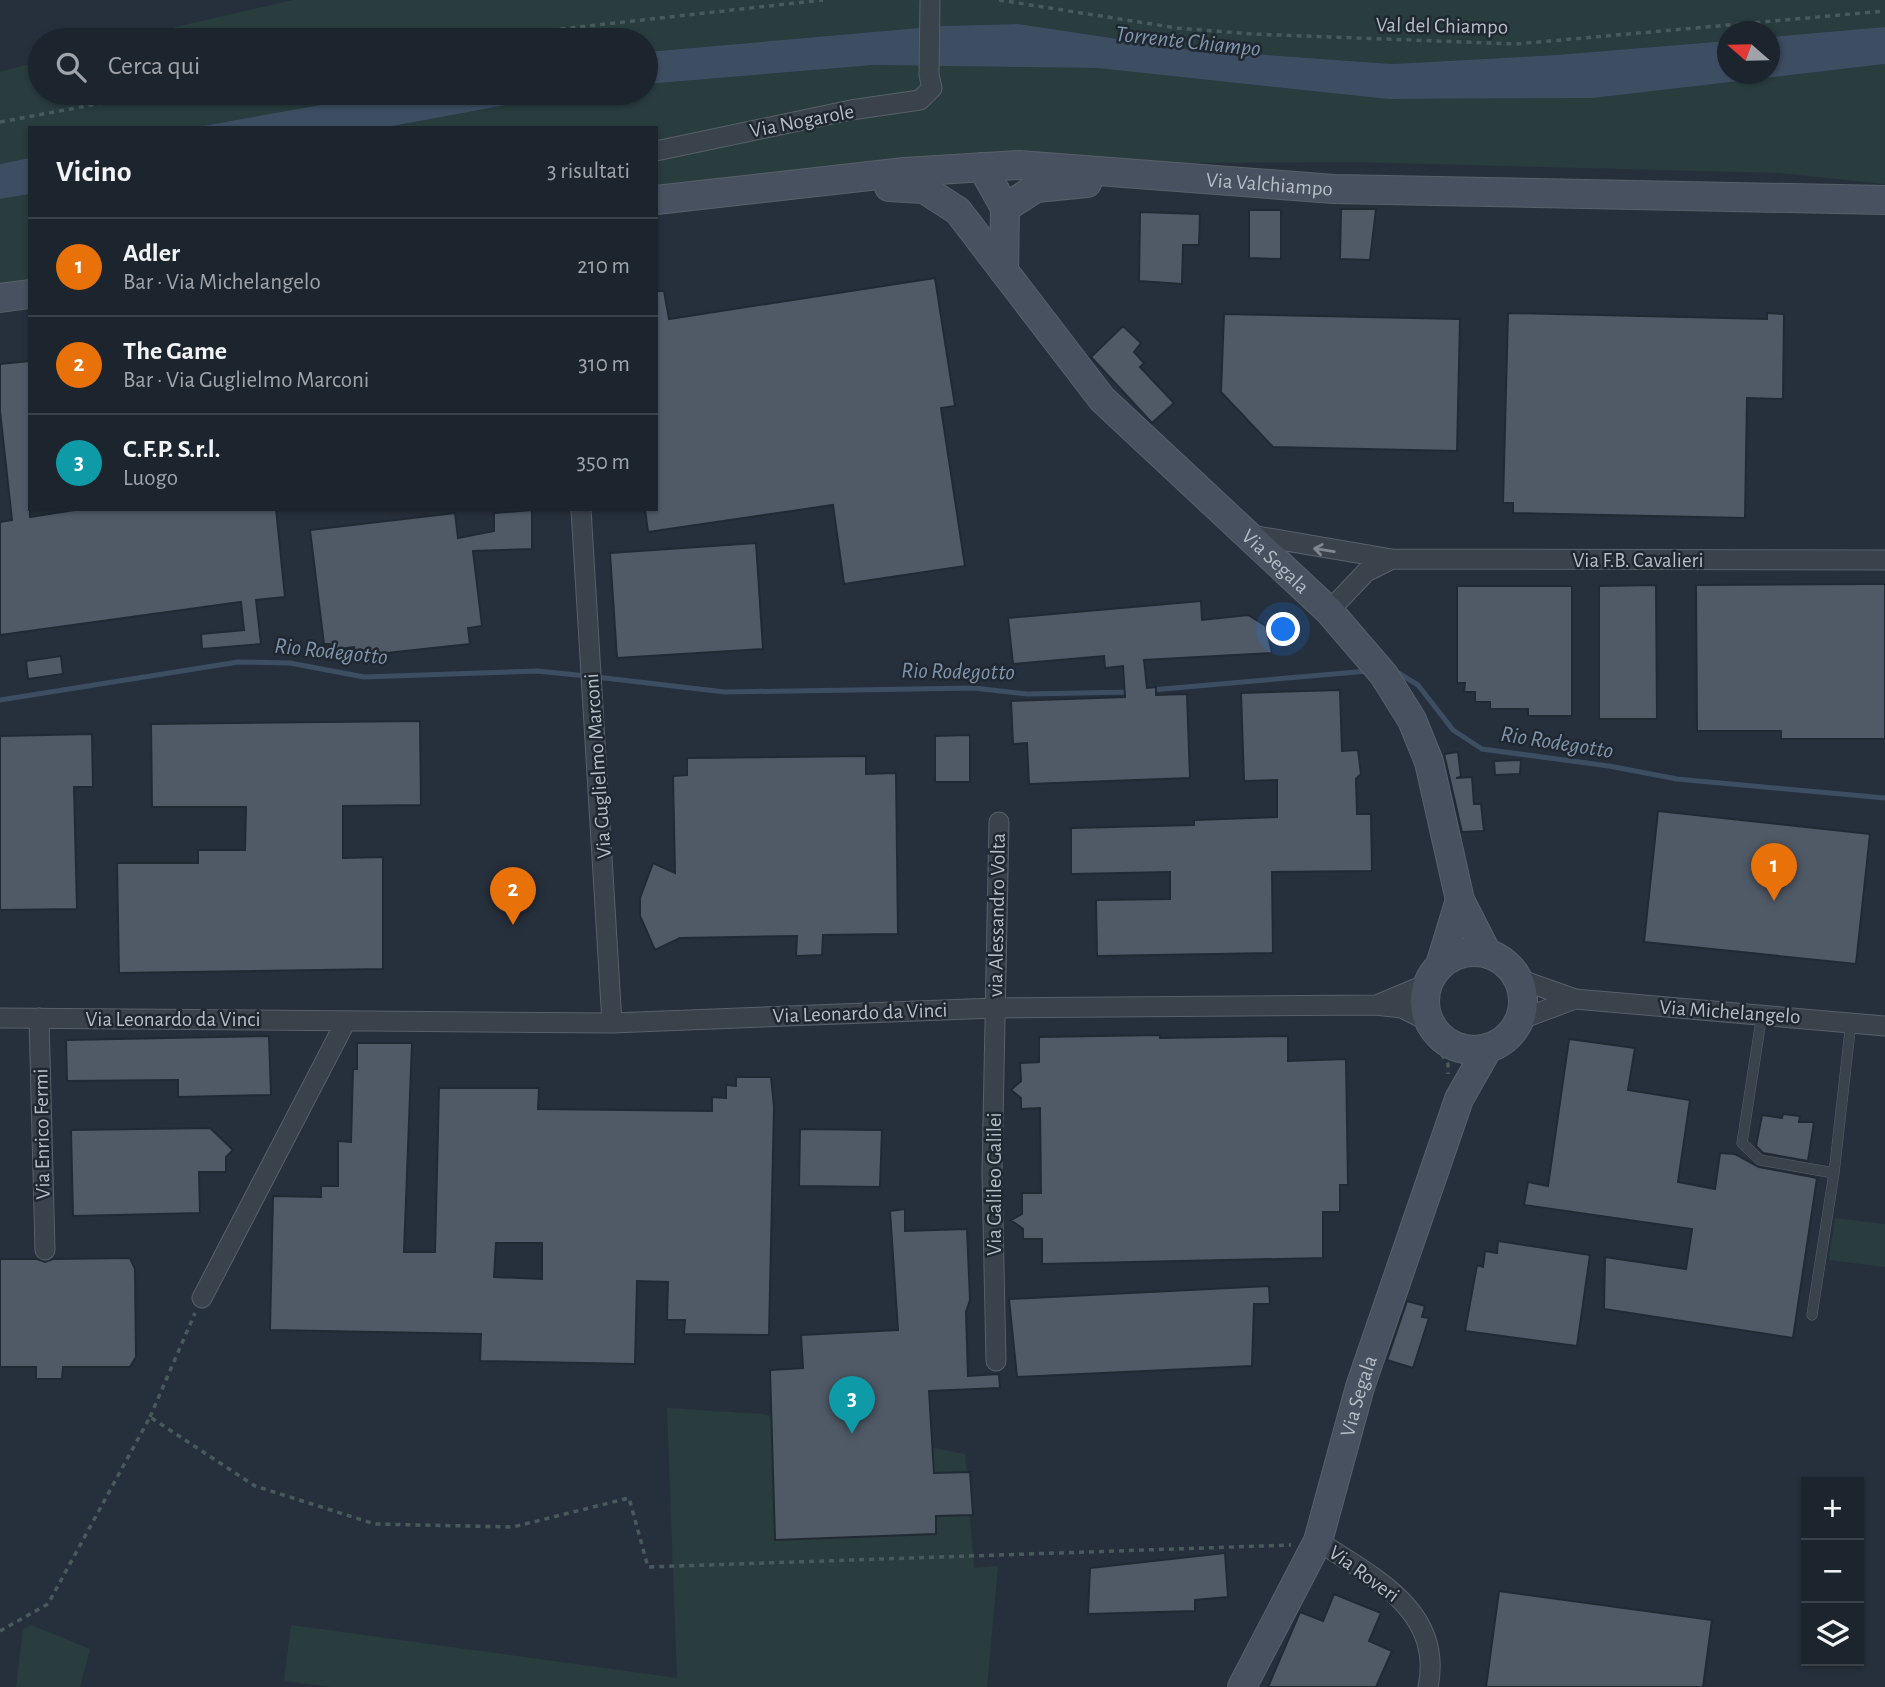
<!DOCTYPE html>
<html lang="it">
<head>
<meta charset="utf-8">
<style>
	:root { --surface:#1c242d; --page:#293039; --text:#f1f3f6; --muted:#a0a4aa; --line:#3a4149; --accent:#93b9ef }
	body { margin:0; font-family:"Alegreya Sans",sans-serif; background:var(--page); color:var(--text) }
	.controls { position:absolute; right:21px; bottom:21px; display:grid; overflow:hidden; border-radius:0px; box-shadow:0 2px 5px #0004 }
	.controls button { width:63px; height:63px; display:grid; place-items:center; padding:0; border:0; border-bottom:2px solid var(--line); background:var(--surface); color:var(--text); font:35px sans-serif }
	.compass { position:absolute; left:1717px; top:21px; width:63px; height:63px; border-radius:50%; background:var(--surface); box-shadow:0 2px 5px #0004; rotate:290deg }
	.you { position:absolute; left:1284px; top:630px; width:24px; height:24px; margin:-18px; border:5px solid #fff; border-radius:50%; background:#1a73e8; box-shadow:0 0 0 10px #1a73e833 }
	.badge { display:grid; place-items:center; width:46px; height:46px; border-radius:50%; background:var(--accent); color:#fff; font-size:23px; font-weight:700 }
	.pin { position:absolute; translate:-50% -58px; filter:drop-shadow(0 2px 4px #0008) }
	.pin::after { content:''; position:absolute; top:37px; width:24px; height:21px; background:inherit; clip-path:polygon(0 0,100% 0,50% 100%) }
	.list { margin:0; padding:0; list-style:none }
	h2 { display:flex; justify-content:space-between; align-items:center; height:91px; margin:0; padding:0 28px; font-size:30px }
	h2 small { font-size:23px; font-weight:400; color:var(--muted) }
	.list li { display:grid; grid-template-columns:46px 1fr auto; gap:21px; align-items:center; box-sizing:border-box; height:98px; padding:0 28px; border-top:2px solid var(--line) }
	.list b { display:block; font-size:26px; white-space:nowrap }
	.list p { margin:0; font-size:23px; white-space:nowrap; color:var(--muted) }
	.list em { font-size:23px; font-style:normal; color:var(--muted) }
	.icon { flex:none; width:38px; height:38px; fill:none; stroke:currentColor; stroke-width:2; stroke-linecap:round; stroke-linejoin:round }
	.map { position:relative; flex:none; width:1885px; height:1687px; overflow:hidden }
	.search { position:absolute; background:var(--surface); box-shadow:0 2px 5px #0004; left:28px; top:28px; width:630px; height:77px; display:flex; align-items:center; gap:18px; box-sizing:border-box; padding:0 24px; border-radius:38px; color:var(--muted); font-size:26px }
	.panel { position:absolute; background:var(--surface); box-shadow:0 2px 5px #0004; left:28px; top:126px; width:630px; height:385px; border-radius:0px }
	.map>svg:first-child { display:block }
	.green { fill:#293d3e }
	.water { fill:#3d4e63 }
	.lines { fill:none; stroke-linecap:round; stroke-linejoin:round }
	.stream { stroke:#3d4e63; stroke-width:5 }
	.building { fill:#505a67; stroke:#212933; stroke-width:2; fill-rule:evenodd }
	.lane-casing { stroke:#58606a; stroke-width:11 }
	.street-casing { stroke:#58606a; stroke-width:21 }
	.secondary-casing { stroke:#58606a; stroke-width:30 }
	.path { stroke:#485a5c; stroke-width:3.5; stroke-dasharray:5 5; stroke-linecap:butt }
	.lane { stroke:#3a424c; stroke-width:10 }
	.street { stroke:#3a424c; stroke-width:19 }
	.secondary { stroke:#48515f; stroke-width:28 }
	.oneway { stroke:#7e8690 }
	.labels { text-anchor:middle; dominant-baseline:central; stroke-width:5; stroke-linejoin:round; paint-order:stroke }
	.street-label { font-size:21px; fill:#b6bdc7; stroke:#1f2731 }
	.water-label { font-size:23px; font-style:italic; fill:#8094ac; stroke:#1f2731 }
</style>
</head>
<body>
<div class="map">
<svg width="1885" height="1687" viewBox="0 0 1885 1687">
	<rect width="100%" height="100%" fill="#26303c"/>
	<path class="green" d="M293,0H1885V27L1770,37V32H1728L1727,41L1556,55L1393,64L1185,49L1018,24L942,26L646,52V40H119Z
		M40,61V93H388L191,128H30V158L0,164V72Z
		M1885,64V184L1779,173L1355,162L925,164L656,201V128H383L570,93H646V84L874,65L1097,68L1388,99L1593,98Z
		M30,194V296L0,300V199Z
		M1835,1218L1885,1224V1267L1829,1260Z
		M667,1408L762,1414L965,1454L974,1568L998,1566L987,1687H331L284,1681L291,1625L677,1678Z
		M31,1625L90,1649L80,1687H16L23,1629Z"/>
	<path class="water" d="M1018,24L1185,49L1392,64L1556,55L1727,41L1728,74H1770V37L1885,27V64L1593,98L1388,99L1097,68L874,65L646,84V52L942,26Z
		M388,93H570L382,128H191Z
		M30,158V194L0,199V164Z"/>
	<g class="lines">
		<path class="stream" d="M1395,671L1418,685L1453,730L1482,749L1609,766L1677,779L1885,798
			M596,677L725,692L974,688L1027,694L1131,692
			M1151,690L1368,671
			M0,700L238,662L290,663L364,677L537,671L587,676"/>
	</g>
	<path class="building" d="M1341,209H1376L1370,260L1340,259Z
		M1249,210H1281V259L1249,258Z
		M1140,212L1200,214L1199,245H1183L1182,284L1139,281Z
		M935,278L955,406L941,408L965,566L844,584L833,505L648,532L645,509H656V291H664L669,319Z
		M1508,313L1767,319V313L1784,314L1783,399L1747,398L1745,518L1513,513V503H1503Z
		M1224,314L1460,319L1457,451L1273,447L1221,392Z
		M1123,326L1141,343L1134,352L1144,363L1140,367L1174,403L1152,423L1091,357Z
		M30,361V517L81,509H276L285,597L256,600L261,644L202,649L201,634L244,630L241,602L0,635V522L12,520L0,411V364Z
		M532,510V549L473,551L482,626L468,628L470,644L377,654L376,651L355,653L354,647L331,650L330,644H324L310,530L455,513L458,538L494,531V513Z
		M756,543L763,649L617,658L610,553Z
		M1873,584H1885V739H1781V731H1697L1696,585Z
		M1656,585L1657,719H1599V586Z
		M1457,586H1572V716H1528V709H1490V702H1475V692H1464L1465,683H1457Z
		M1201,601L1202,620L1248,615L1266,626L1272,653L1144,660L1147,688L1156,687V695L1187,694L1190,778L1029,784L1027,743L1013,744L1011,701L1125,697L1123,666L1105,668L1104,656L1013,664L1008,618Z
		M61,656L63,674L28,679L26,661Z
		M1340,690L1342,751L1358,750L1361,774L1356,779L1357,814H1371L1372,871L1272,872L1273,953L1097,956L1096,900L1170,899V872L1071,874V828L1194,825V820L1277,817V780L1244,781L1241,693Z
		M420,721L421,805L343,806V858L383,857V969L119,973L117,863H198V850H245L246,807H152L151,724Z
		M92,734L93,787H74L77,909L0,910V736Z
		M970,735V782H935V736Z
		M1458,752L1461,777L1456,778L1472,777L1474,804H1481L1484,831L1462,832L1444,754Z
		M866,756V774L896,773L898,934L823,935L822,955L796,956L797,936L680,938L655,950L640,916V898L653,863L675,873L673,776L687,775V758Z
		M1521,760L1520,774L1495,775L1494,761Z
		M1658,811L1870,834L1856,964L1644,942Z
		M1160,1035V1038L1288,1036V1061L1346,1059L1348,1185H1340V1212H1323V1258L1042,1264V1239H1023V1229L1011,1220L1022,1214V1193H1041L1040,1108L1021,1109V1098L1011,1090L1021,1081L1020,1063L1039,1062V1037Z
		M269,1036L271,1095L178,1097V1080L67,1081L66,1040Z
		M1569,1039L1635,1048L1628,1090L1690,1100L1678,1182L1715,1189L1720,1153L1735,1154L1759,1167L1817,1178L1793,1338L1604,1309L1605,1257L1686,1269L1692,1229L1524,1205L1528,1182L1548,1186Z
		M357,1043H412L404,1252H435L439,1088H539L538,1109L712,1111V1097L726,1098V1085L736,1086V1077H771L774,1107L769,1335L684,1334L685,1320H667L668,1282L637,1281L635,1364L480,1361L481,1334L270,1330L273,1196L321,1197V1186H338V1141L351,1142L353,1069H357ZM496,1243H542V1279L494,1277Z
		M1783,1114L1800,1116L1799,1122H1814L1808,1161L1763,1153L1756,1146L1762,1115L1782,1118Z
		M210,1128L233,1150L226,1157V1172H199L200,1213L73,1216L71,1130Z
		M800,1129L882,1130L880,1187L799,1186Z
		M905,1209V1231L967,1229L970,1300L966,1312L968,1376L999,1374L1000,1388L929,1391L934,1473L970,1472L973,1515L936,1516V1534L775,1540L770,1370L803,1368L801,1335L898,1330L890,1211Z
		M1498,1241L1590,1255L1577,1346L1465,1331L1477,1265L1483,1267L1485,1251L1497,1253Z
		M130,1258L135,1269L136,1357L130,1367H63L62,1379H36V1367H0V1259H37L45,1262L53,1259Z
		M1269,1286L1270,1304H1254L1252,1366L1017,1377L1009,1299Z
		M1407,1301L1425,1306L1422,1317L1429,1318L1413,1368L1387,1360Z
		M1225,1553L1228,1597L1195,1600V1611L1088,1614L1090,1568Z
		M1499,1591L1712,1620L1703,1687H1486Z
		M1334,1594L1381,1613L1369,1641L1392,1651L1376,1687H1268L1300,1612L1323,1621Z"/>
	<g class="lines">
		<g class="lane-casing">
			<path id="lane" d="M1762,1014L1742,1143L1760,1160L1834,1173L1851,1022
				M1812,1315L1834,1173"/>
		</g>
		<g class="street-casing">
			<path id="street" d="M656,151L851,110L920,100L932,88L929,75L930,0
				M581,509L612,1023
				M1251,535L1392,559L1885,560
				M1329,611L1366,572L1392,559
				M1519,979L1575,999L1885,1026
				M1379,1004L1427,984
				M0,1018L612,1023L994,1008L1375,1005L1402,1008L1430,1022
				M39,1018L45,1250
				M1519,1020L1575,999
				M202,1298L346,1021
				M996,1361L992,1172L999,822
				M1318,1541C1372,1577 1444,1610 1428,1687"/>
		</g>
		<g class="secondary-casing">
			<g id="secondary">
				<path d="M982,167L1005,208L1004,271"/>
				<path id="s1" d="M889,187L924,189L958,211L1102,399L1329,611L1384,675L1412,720L1429,762L1460,900L1487,953"/>
				<path id="s2" d="M656,200L905,172L1019,165L1334,189L1885,200"/>
				<path d="M1005,208L1036,188L1087,183"/>
				<path d="M0,298L30,294"/>
				<circle cx="1474" cy="1001" r="49"/>
				<path d="M1440,965L1460,900"/>
				<path id="s3" d="M1242,1687L1318,1541L1360,1387L1459,1099L1488,1048"/>
			</g>
		</g>
		<path class="path" d="M999,0L1177,28L1252,34L1516,44L1885,11
			M461,40L823,0
			M0,122L156,93
			M1430,1038L1448,1064V1074
			M150,1417L195,1313
			M0,1631L48,1604L150,1417L255,1486L375,1524L513,1527L629,1498L648,1567L1291,1545"/>
		<use href="#lane" class="lane"/>
		<use href="#street" class="street"/>
		<use href="#secondary" class="secondary"/>
	</g>
	<defs><path id="oneway-shaft" d="M-6 0H5M1.5-3L5.5 0L1.5 3" fill="none" stroke-width="1.6" stroke-linecap="round" stroke-linejoin="round" transform="scale(1.75)"/></defs>
	<use class="oneway" href="#oneway-shaft" transform="translate(1324 550) rotate(-171)"/>
	<g class="labels">
		<g class="street-label">
			<text transform="translate(1442 26) rotate(1)">Val del Chiampo</text>
			<text transform="translate(802 121) rotate(-11)">Via Nogarole</text>
			<text stroke="none"><textPath href="#s2" startOffset="616">Via Valchiampo</textPath></text>
			<text stroke="none"><textPath href="#s1" startOffset="550">Via Segala</textPath></text>
			<text x="1638" y="560">Via F.B. Cavalieri</text>
			<text transform="translate(598 766) rotate(-94)">Via Guglielmo Marconi</text>
			<text transform="translate(997 915) rotate(-89)">via Alessandro Volta</text>
			<text transform="translate(1730 1012) rotate(4)">Via Michelangelo</text>
			<text transform="translate(860 1013) rotate(-2)">Via Leonardo da Vinci</text>
			<text x="173" y="1019">Via Leonardo da Vinci</text>
			<text transform="translate(42 1134) rotate(-91)">Via Enrico Fermi</text>
			<text transform="translate(994 1184) rotate(-90)">Via Galileo Galilei</text>
			<text stroke="none"><textPath href="#s3" startOffset="315">Via Segala</textPath></text>
			<text transform="translate(1364 1574) rotate(36)">Via Roveri</text>
		</g>
		<g class="water-label">
			<text transform="translate(1188 42) rotate(6)">Torrente Chiampo</text>
			<text transform="translate(331 652) rotate(6)">Rio Rodegotto</text>
			<text transform="translate(958 672) rotate(1)">Rio Rodegotto</text>
			<text transform="translate(1557 743) rotate(9)">Rio Rodegotto</text>
		</g>
	</g>
</svg>
<div class="controls">
<button>+</button>
<button>−</button>
<button><svg class="icon" aria-label="layers" viewBox="0 0 24 24"><path d="M12 4l9 5-9 5-9-5zM3 14l9 5 9-5"/></svg></button>
</div>
<svg class="compass" viewBox="-18 -18 36 36"><path d="M0-13l5 13h-10z" fill="#e53935"/><path d="M0 13l5-13h-10z" fill="#a0a4aa"/></svg>
<div class="you"></div>
<div class="pin badge" style="left:1774px;top:901px;background:#e8710a">1</div>
<div class="pin badge" style="left:513px;top:925px;background:#e8710a">2</div>
<div class="pin badge" style="left:852px;top:1434px;background:#0f9aa8">3</div>
<div class="search"><svg class="icon" aria-label="search" viewBox="0 0 24 24"><circle cx="10" cy="10" r="6"/><path d="M15 15l6 6"/></svg>Cerca qui</div>
<section class="panel">
<h2>Vicino<small>3 risultati</small></h2>
<ul class="list">
<li><span class="badge" style="background:#e8710a">1</span><div><b>Adler</b><p>Bar · Via Michelangelo</p></div><em>210 m</em></li>
<li><span class="badge" style="background:#e8710a">2</span><div><b>The Game</b><p>Bar · Via Guglielmo Marconi</p></div><em>310 m</em></li>
<li><span class="badge" style="background:#0f9aa8">3</span><div><b>C.F.P. S.r.l.</b><p>Luogo</p></div><em>350 m</em></li>
</ul>
</section>
</div>
</body>
</html>
